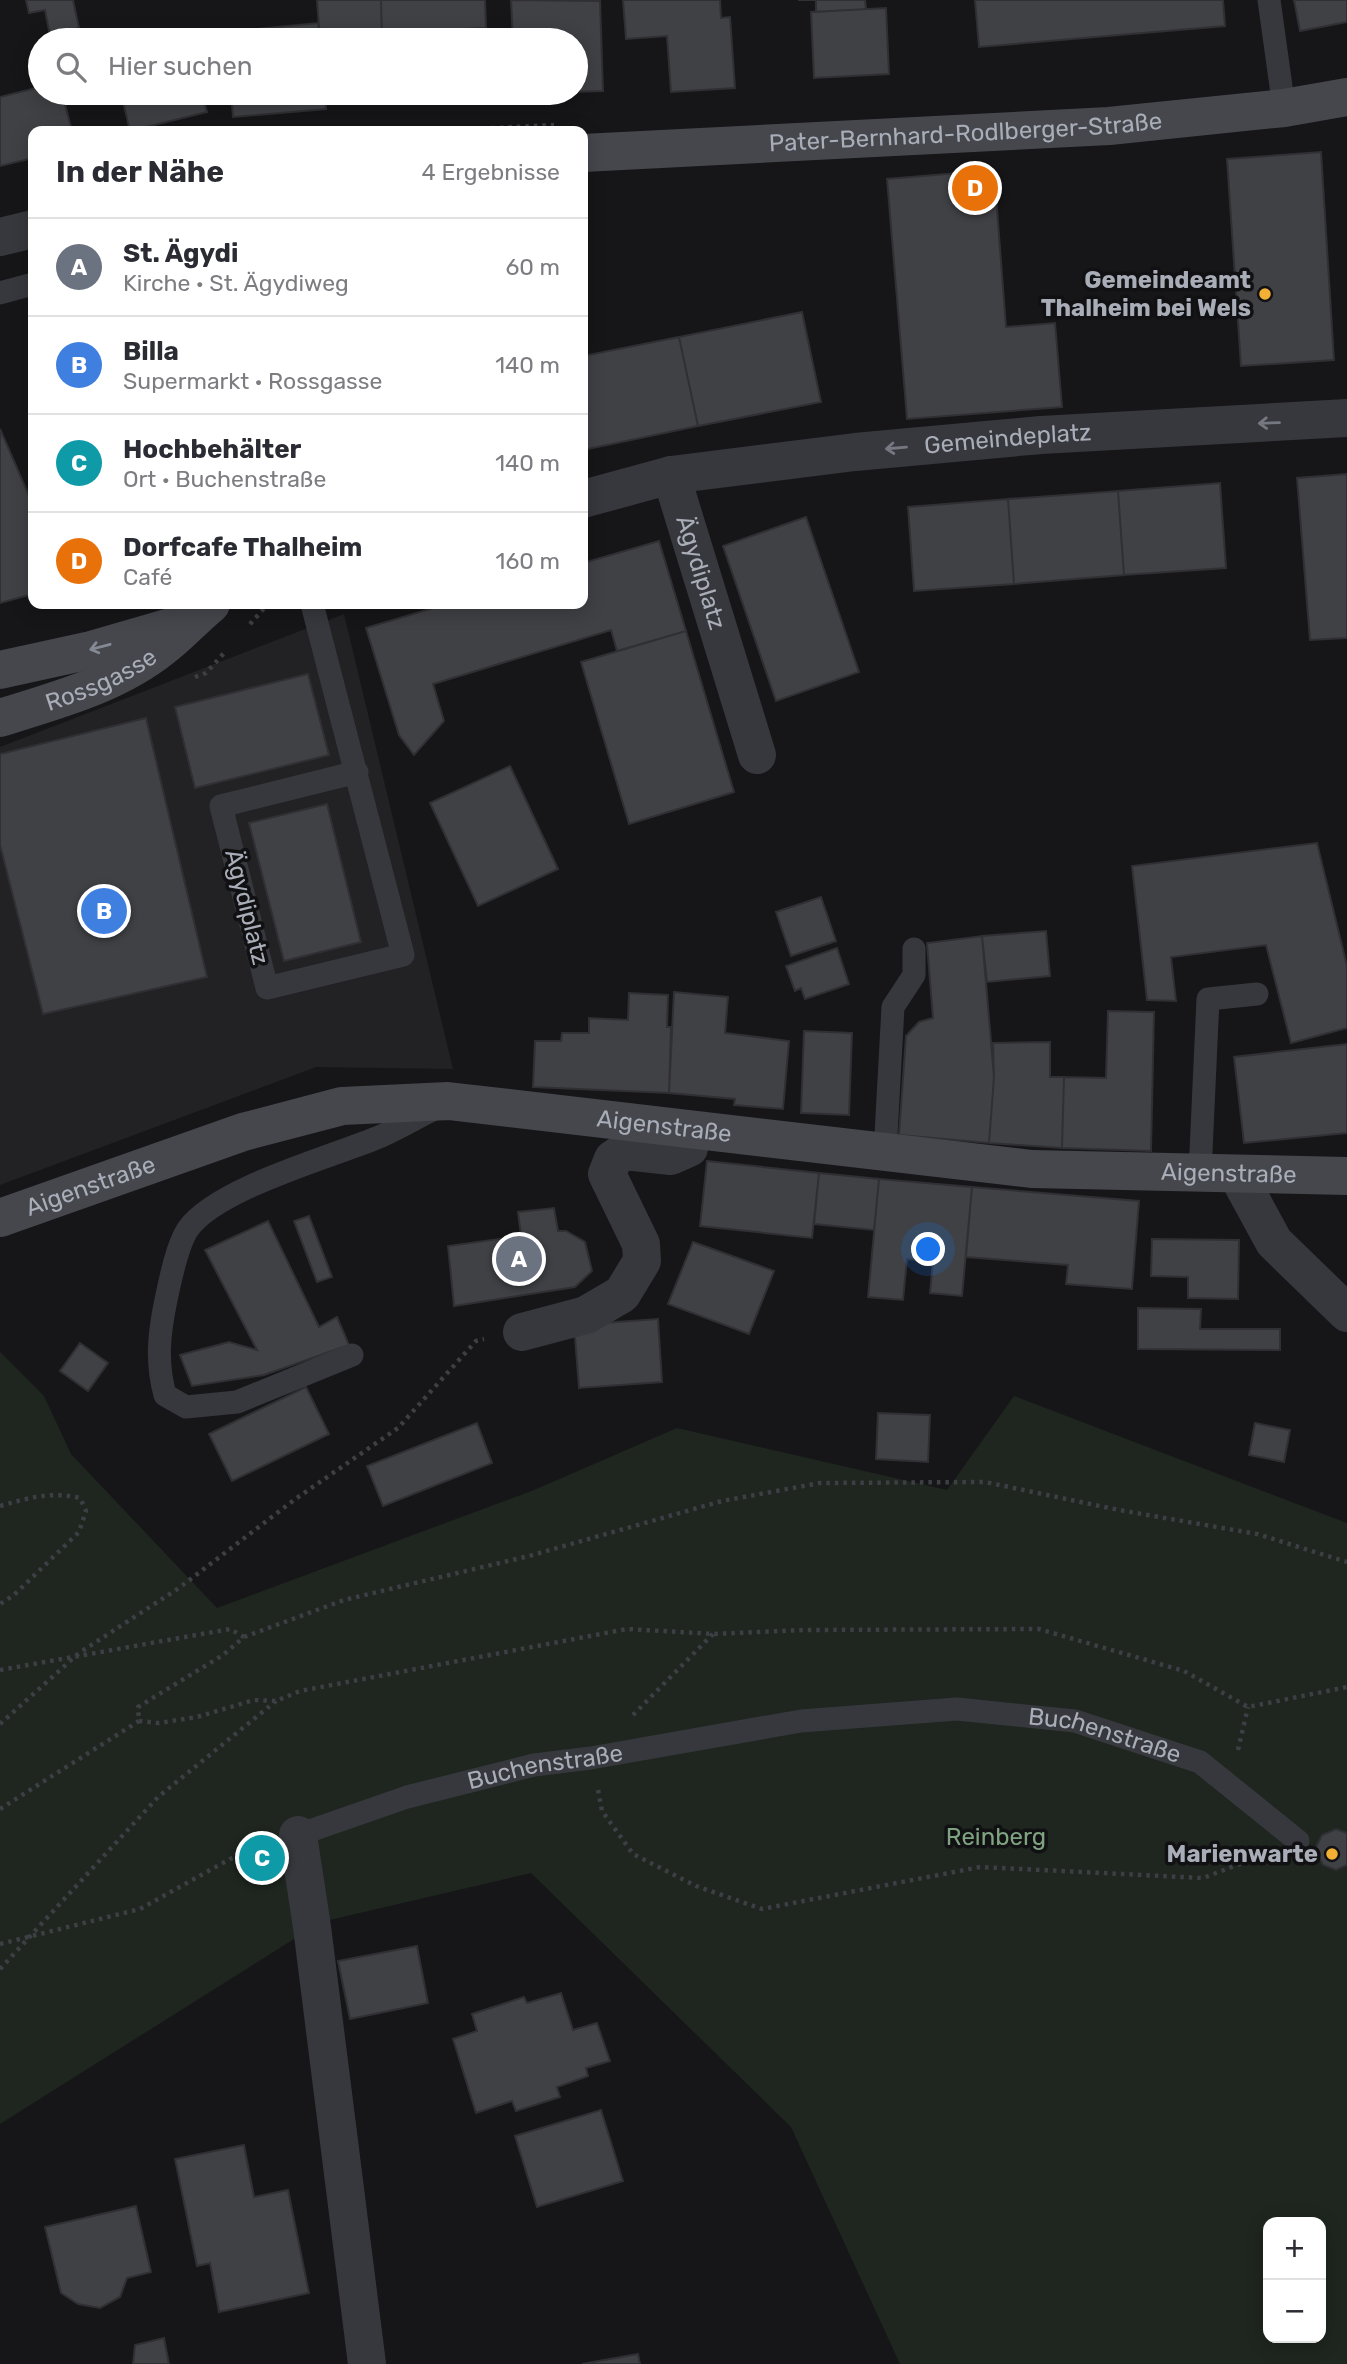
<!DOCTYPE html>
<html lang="de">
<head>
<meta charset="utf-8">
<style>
	:root { --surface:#fff; --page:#f2f2f3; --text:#2b2b33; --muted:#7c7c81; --line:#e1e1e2; --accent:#856733 }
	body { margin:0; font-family:Rubik,sans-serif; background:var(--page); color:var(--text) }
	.controls { position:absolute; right:21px; bottom:21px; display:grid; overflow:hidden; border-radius:14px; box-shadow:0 4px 18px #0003 }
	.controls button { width:63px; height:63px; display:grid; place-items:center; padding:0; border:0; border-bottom:2px solid var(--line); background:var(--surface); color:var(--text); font:35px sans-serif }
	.you { position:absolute; left:929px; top:1250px; width:24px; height:24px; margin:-18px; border:5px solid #fff; border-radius:50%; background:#1a73e8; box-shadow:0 0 0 10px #1a73e833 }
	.badge { display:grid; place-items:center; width:46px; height:46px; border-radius:50%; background:var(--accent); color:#fff; font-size:23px; font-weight:700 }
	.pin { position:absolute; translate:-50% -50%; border:4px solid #fff; box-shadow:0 2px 7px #0006 }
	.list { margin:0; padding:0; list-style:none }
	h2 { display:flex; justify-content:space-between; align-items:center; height:91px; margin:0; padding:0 28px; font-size:30px }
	h2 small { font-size:23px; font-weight:400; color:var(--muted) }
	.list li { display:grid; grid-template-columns:46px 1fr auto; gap:21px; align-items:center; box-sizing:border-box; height:98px; padding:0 28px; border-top:2px solid var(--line) }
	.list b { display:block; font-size:26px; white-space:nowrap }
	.list p { margin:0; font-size:23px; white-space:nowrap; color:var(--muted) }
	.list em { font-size:23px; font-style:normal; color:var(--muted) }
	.icon { flex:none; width:38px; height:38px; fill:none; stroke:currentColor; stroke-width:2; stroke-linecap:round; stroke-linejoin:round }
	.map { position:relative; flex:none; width:1347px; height:2364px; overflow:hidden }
	.search { position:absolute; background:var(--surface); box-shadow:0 4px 18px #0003; left:28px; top:28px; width:560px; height:77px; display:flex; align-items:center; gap:18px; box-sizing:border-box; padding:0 24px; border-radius:38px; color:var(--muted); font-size:26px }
	.panel { position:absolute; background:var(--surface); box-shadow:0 4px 18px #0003; left:28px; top:126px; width:560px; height:483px; border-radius:14px }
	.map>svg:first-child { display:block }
	.built { fill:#222225 }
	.green { fill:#1e261f; fill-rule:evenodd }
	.building { fill:#404145; stroke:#303034; stroke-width:2 }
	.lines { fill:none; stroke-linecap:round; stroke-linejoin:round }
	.path { stroke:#3d3f44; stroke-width:4.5; stroke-dasharray:3.5 5; stroke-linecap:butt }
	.lane { stroke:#37383d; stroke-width:23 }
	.street { stroke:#37383d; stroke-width:38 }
	.secondary { stroke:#45474d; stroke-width:38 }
	.oneway { stroke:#757881 }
	.oneway2 { stroke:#858993 }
	.poi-dot { fill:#f2b134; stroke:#111113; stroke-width:2.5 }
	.labels { text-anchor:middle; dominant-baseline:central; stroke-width:7; stroke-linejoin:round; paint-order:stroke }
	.street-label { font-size:24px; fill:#a8adb8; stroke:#111113 }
	.poi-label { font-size:24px; font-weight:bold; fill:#a8adb8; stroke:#111113; text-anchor:end }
	.park-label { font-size:24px; fill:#7fa381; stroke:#111113 }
</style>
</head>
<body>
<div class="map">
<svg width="1347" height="2364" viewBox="0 0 1347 2364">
	<rect width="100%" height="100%" fill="#161618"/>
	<path class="built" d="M344,614L453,1069L316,1067L0,1185V747Z"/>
	<path class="green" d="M0,1352L44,1396L71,1454L217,1608L534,1490L677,1428L947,1490L1014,1396L1347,1523V2364H900L791,2127L531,1873L321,1922L0,2124ZM1268,2222H1321V2338H1268Z"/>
	<path class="building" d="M26,0H73L79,28L50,35L45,10L29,13Z
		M317,0H381L382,40H320Z
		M381,0H485L486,28L464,29V40H382Z
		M511,0L600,1L603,91L576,92V40H513Z
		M623,0H720L721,18L730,17L735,88L671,92L667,36L626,39Z
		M798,0H865L866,9L816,12V0Z
		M975,0H1223L1225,26L979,47Z
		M1294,0H1347V22L1300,31Z
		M886,8L889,74L814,78L811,12Z
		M318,23L320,40H226L225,32Z
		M187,31L189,40H150Z
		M40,87V93H62L72,131H33V158L0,166V97Z
		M121,93H202L207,112L130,131Z
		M231,93H325L326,109L233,117Z
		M385,93H466V99L385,102Z
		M1321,152L1334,360L1241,366L1227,159Z
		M994,170L1006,327L1055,323L1062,407L907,419L887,179Z
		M802,312L821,402L698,426L679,337Z
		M679,337L698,426L583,450V356Z
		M0,429L30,498L33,496V594L0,603Z
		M1347,474V638L1310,640L1297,478Z
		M1220,483L1226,568L1124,575L1118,491Z
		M1118,491L1124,575L1014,584L1008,499Z
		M1008,499L1014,584L914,591L908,507Z
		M806,517L859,672L776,701L723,546Z
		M659,541L686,631L617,651L611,630L433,684L444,721L414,755L399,735L366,628L447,604H583V563Z
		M686,631L734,792L629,824L581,662Z
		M308,674L329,755L195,788L175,707Z
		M146,718L207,977L43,1014L0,845V754Z
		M510,766L558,869L478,906L430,803Z
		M327,804L361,942L284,961L249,823Z
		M1317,843L1347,966V1028L1291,1043L1266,945L1171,957L1176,1001L1147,1000L1132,866Z
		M821,897L836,941L791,956L776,912Z
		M1046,931L1050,976L987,982L982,936Z
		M982,936L994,1077L989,1143L899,1135L906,1036L919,1022L933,1018L927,943Z
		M837,948L849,984L805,999L801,988L795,991L786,966Z
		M674,992L728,997L725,1033L789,1041L783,1109L734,1105L735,1099L669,1093Z
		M629,993L668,995L667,1027H671L669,1093L533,1087L535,1041H561L562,1033H589V1018L628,1020Z
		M1108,1011L1154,1012L1151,1151L1062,1148L1064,1077L1106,1078Z
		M804,1031L852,1033L849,1115L801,1113Z
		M1050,1042V1077H1064L1062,1148L989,1143L994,1077L993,1043Z
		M1347,1044V1133L1244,1143L1234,1057Z
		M707,1161L819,1173L812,1238L700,1226Z
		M819,1173L879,1179L874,1230L814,1224Z
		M879,1179L972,1187L962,1296L930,1293L933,1261L907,1259L903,1300L868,1297Z
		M972,1187L1139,1201L1132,1289L1066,1284L1068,1265L966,1257Z
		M554,1208L558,1231H566L585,1242L592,1271L575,1287L454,1306L448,1246L521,1236L518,1212Z
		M309,1216L332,1277L317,1282L294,1221Z
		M268,1221L319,1327L337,1317L349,1345L264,1375L192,1386L180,1355L229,1342L257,1350L205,1250Z
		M1152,1239L1239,1240L1238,1299L1188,1298V1277L1151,1276Z
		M693,1242L774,1271L749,1334L668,1304Z
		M1138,1308L1201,1309L1200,1329H1280V1350L1138,1349Z
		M658,1319L662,1382L579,1388L574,1325Z
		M80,1343L108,1363L88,1391L60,1371Z
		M306,1387L329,1434L232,1481L209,1434Z
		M878,1413L930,1415L928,1462L876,1459Z
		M477,1423L492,1463L383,1506L367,1466Z
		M1255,1423L1290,1430L1284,1462L1249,1455Z
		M1336,1829L1347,1833V1865L1336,1870L1323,1865L1315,1849L1322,1835Z
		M268,1846L275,1861L255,1870L248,1855Z
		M417,1946L428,2003L350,2019L338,1961Z
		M561,1993L573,2030L597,2023L610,2061L586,2068L588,2076L557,2087L560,2097L516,2111L512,2101L476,2113L453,2039L477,2031L472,2014L524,1997L527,2003Z
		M601,2110L623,2181L537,2207L515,2136Z
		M244,2145L254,2197L288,2190L309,2293L219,2312L210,2263L197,2266L175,2159Z
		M136,2206L151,2272L127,2278L120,2297L100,2308L78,2304L61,2293L45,2227Z
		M164,2338L169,2364H133L135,2345Z
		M638,2354L640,2364H582Z"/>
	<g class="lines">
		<path class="path" d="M432,131L554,125
			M250,624L268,604
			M195,677L206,673L225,652
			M0,1506C28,1498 51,1491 80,1498L86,1511L79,1532L14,1595L0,1604
			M244,1637L344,1600L529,1556L722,1501L820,1483L985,1482L1119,1510L1257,1534L1347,1562
			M0,1670L230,1629L244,1637L223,1655L138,1707L139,1721L159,1723L197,1717L254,1700L276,1701L300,1691L627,1629L713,1634L805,1630L1039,1629L1184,1671L1248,1707L1347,1687
			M633,1715L713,1634
			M0,1724L79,1653L179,1588L294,1500L398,1428L476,1341L484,1339
			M1238,1750L1248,1707
			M598,1790L602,1811L633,1854L696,1886L762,1909L980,1867L1203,1878L1261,1856
			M0,1809L139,1721
			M0,1944L140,1909L230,1859L257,1849
			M0,1969L158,1797L276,1701"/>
		<g class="lane">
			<path d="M1269,0L1284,108"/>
			<path d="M0,293L33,284"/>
			<path d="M312,604L403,955L267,988L221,806L357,772"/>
			<path d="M885,1153L893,1007L914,975V949"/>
			<path d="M1200,1173L1208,999L1257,994"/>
			<path d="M352,1355L237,1402L186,1407L165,1395C156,1362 159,1333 166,1300C170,1281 177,1245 188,1229C216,1189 327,1158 374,1139C395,1131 415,1118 436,1108"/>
			<path id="s1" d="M298,1835L407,1797L534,1765L591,1758L801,1721L957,1709L1075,1721L1200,1762L1298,1841"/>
		</g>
		<g class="street">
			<path d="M0,237L33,229"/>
			<path id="s2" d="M671,475L757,755"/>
			<path id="s3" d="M583,499L671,475L855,452L1041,435L1347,418"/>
			<path d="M1237,1174L1274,1242L1347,1313"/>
			<path d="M522,1332L586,1315L622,1294L642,1261L641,1244L607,1174L613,1159L625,1151L671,1156L689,1148L692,1130"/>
			<path d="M298,1835L312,1927L367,2364"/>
		</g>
		<g class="secondary">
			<path id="s4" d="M583,153L1109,126L1284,108L1347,97"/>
			<path d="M0,670L91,650L174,626"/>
			<path id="s5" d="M0,718C57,700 116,685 163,647C180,634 194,618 211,604"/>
			<path id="s6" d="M0,1218L243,1132L342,1106L448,1101L1032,1169L1347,1176"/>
		</g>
	</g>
	<defs><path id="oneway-shaft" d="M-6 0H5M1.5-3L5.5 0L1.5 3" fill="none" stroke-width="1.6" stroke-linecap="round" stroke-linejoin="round" transform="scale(1.75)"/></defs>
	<g class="oneway">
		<use href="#oneway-shaft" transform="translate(1269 423) rotate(178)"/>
		<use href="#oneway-shaft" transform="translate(896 448) rotate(175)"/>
	</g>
	<use class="oneway2" href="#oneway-shaft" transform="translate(100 647) rotate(165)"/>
	<g class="poi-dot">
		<circle cx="1265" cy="294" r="7"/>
		<circle cx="1332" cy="1854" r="7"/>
	</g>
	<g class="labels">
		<g class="street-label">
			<text stroke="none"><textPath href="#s4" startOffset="383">Pater-Bernhard-Rodlberger-Straße</textPath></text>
			<text stroke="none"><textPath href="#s3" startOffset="430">Gemeindeplatz</textPath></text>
			<text stroke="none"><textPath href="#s2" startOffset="102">Ägydiplatz</textPath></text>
			<text stroke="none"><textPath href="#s5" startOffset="108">Rossgasse</textPath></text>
			<text transform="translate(247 907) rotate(76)">Ägydiplatz</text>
			<text stroke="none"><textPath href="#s6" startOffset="684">Aigenstraße</textPath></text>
			<text stroke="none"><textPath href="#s6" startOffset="1251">Aigenstraße</textPath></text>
			<text stroke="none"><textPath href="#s6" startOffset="96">Aigenstraße</textPath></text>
			<text stroke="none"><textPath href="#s1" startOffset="824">Buchenstraße</textPath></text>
			<text stroke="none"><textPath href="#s1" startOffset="257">Buchenstraße</textPath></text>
		</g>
		<g class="poi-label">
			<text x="1251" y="280">Gemeindeamt<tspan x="1251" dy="28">Thalheim bei Wels</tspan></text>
			<text x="1318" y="1854">Marienwarte</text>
		</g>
		<g class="park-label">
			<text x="996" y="1837">Reinberg</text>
		</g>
	</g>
</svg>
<div class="controls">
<button>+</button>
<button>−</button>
</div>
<div class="you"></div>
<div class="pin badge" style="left:519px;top:1259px;background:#6b7280">A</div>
<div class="pin badge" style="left:104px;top:911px;background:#3f7fe0">B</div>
<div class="pin badge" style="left:262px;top:1858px;background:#0f9aa8">C</div>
<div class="pin badge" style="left:975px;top:188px;background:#e8710a">D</div>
<div class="search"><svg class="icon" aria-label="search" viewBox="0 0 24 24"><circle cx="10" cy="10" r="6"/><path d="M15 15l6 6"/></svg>Hier suchen</div>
<section class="panel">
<h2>In der Nähe<small>4 Ergebnisse</small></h2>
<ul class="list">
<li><span class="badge" style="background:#6b7280">A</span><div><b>St. Ägydi</b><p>Kirche · St. Ägydiweg</p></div><em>60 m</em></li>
<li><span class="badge" style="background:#3f7fe0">B</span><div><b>Billa</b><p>Supermarkt · Rossgasse</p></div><em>140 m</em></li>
<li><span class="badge" style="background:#0f9aa8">C</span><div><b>Hochbehälter</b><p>Ort · Buchenstraße</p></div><em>140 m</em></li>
<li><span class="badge" style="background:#e8710a">D</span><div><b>Dorfcafe Thalheim</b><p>Café</p></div><em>160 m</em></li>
</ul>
</section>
</div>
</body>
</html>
